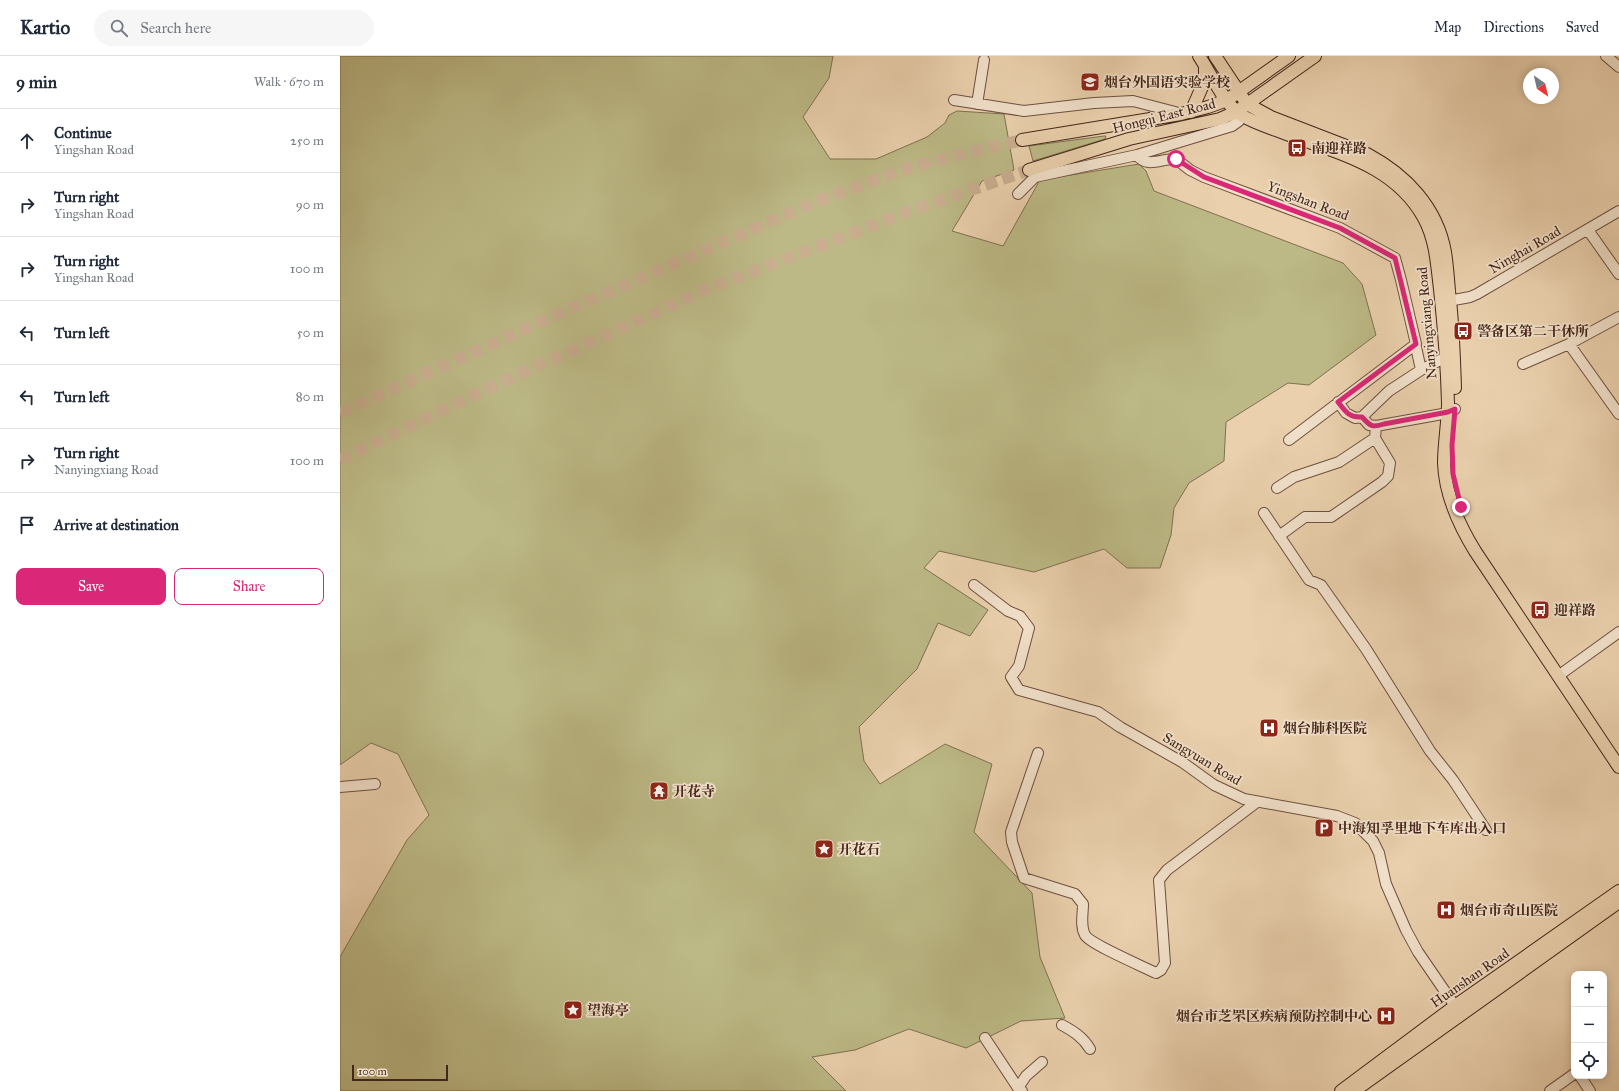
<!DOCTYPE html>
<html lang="en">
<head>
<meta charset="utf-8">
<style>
	:root { --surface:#fff; --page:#f6f6f7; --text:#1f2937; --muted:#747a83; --line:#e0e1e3; --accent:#db2777 }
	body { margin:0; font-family:"IM FELL Great Primer","Noto Serif SC",serif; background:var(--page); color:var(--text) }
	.controls { position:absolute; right:12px; bottom:12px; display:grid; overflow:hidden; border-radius:8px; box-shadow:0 2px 10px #0003 }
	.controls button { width:36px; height:36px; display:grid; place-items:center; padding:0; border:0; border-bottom:1px solid var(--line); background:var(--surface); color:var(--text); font:20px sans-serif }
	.compass { position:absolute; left:1183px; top:12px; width:36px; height:36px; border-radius:50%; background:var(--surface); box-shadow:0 2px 10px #0003; rotate:146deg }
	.scale { position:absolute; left:12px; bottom:10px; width:96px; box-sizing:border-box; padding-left:4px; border:2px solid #45261a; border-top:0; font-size:11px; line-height:14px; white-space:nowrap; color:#45261a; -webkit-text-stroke:3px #f1e0ca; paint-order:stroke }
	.stop { position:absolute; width:12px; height:12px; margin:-9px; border:3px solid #db2777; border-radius:50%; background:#fff }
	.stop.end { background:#db2777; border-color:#fff; box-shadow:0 1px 4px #0008 }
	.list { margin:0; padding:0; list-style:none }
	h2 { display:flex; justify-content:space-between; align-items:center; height:52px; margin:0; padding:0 16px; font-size:17px }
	h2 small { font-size:13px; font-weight:400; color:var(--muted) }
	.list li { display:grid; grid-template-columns:26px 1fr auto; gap:12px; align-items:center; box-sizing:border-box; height:64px; padding:0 16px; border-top:1px solid var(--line) }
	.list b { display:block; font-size:15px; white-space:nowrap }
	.list p { margin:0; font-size:13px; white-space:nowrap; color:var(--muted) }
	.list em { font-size:13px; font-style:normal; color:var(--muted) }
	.actions { display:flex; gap:8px; padding:12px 16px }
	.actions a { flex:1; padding:9px 0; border:1px solid var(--accent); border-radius:8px; text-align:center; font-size:14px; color:var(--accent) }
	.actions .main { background:var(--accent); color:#fff }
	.icon { flex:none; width:22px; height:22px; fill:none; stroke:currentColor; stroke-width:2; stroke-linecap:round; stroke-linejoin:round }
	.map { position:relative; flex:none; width:1279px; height:1035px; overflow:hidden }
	header { display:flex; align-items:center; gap:24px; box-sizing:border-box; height:56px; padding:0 20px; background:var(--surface); border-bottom:1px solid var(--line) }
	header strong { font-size:19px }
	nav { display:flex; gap:22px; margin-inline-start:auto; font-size:14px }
	.search { width:280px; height:36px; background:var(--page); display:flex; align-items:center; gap:10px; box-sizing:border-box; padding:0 14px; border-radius:22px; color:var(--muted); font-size:15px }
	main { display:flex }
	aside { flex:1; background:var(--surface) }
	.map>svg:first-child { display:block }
	.green { fill:#bcb986; stroke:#807050 }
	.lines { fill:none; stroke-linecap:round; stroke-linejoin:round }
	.major-tunnel { stroke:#c9ae90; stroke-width:12; stroke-dasharray:12 6; stroke-linecap:butt }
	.minor-casing { stroke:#6e503f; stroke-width:12 }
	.major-casing { stroke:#45261a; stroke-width:14 }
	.minor { stroke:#f1e0ca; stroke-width:10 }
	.major { stroke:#ead0ad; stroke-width:12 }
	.route { stroke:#db2777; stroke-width:5 }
	.labels { text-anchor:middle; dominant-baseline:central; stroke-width:3.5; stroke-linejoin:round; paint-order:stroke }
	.poi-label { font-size:14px; font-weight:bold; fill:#45261a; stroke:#f1e0ca; text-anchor:start }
	.street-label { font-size:14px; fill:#45261a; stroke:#f1e0ca }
</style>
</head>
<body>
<header>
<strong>Kartio</strong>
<div class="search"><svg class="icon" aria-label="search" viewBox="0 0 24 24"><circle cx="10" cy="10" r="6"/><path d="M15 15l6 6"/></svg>Search here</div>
<nav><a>Map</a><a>Directions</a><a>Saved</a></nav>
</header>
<main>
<aside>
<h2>9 min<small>Walk · 670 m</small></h2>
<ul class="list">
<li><svg class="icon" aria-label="ahead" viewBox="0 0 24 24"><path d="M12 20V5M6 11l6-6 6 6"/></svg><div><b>Continue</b><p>Yingshan Road</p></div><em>250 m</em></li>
<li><svg class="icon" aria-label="right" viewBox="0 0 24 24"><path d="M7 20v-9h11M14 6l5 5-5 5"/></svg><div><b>Turn right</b><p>Yingshan Road</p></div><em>90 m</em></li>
<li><svg class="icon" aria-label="right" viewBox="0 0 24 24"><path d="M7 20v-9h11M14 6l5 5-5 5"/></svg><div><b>Turn right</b><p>Yingshan Road</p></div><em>100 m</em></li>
<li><svg class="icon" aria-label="left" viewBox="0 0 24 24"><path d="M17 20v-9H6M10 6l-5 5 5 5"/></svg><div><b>Turn left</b></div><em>50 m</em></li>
<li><svg class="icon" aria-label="left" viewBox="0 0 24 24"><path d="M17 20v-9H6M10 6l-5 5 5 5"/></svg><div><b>Turn left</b></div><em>80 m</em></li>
<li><svg class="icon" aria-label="right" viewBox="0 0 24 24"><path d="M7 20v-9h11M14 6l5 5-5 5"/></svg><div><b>Turn right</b><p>Nanyingxiang Road</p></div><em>100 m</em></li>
<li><svg class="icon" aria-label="arrive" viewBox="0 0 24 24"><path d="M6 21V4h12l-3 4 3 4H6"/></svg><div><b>Arrive at destination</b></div></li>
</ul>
<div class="actions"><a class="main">Save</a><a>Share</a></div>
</aside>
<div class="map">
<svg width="1279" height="1035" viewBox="0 0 1279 1035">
	<rect width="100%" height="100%" fill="#ead0ad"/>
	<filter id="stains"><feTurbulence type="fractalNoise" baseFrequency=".005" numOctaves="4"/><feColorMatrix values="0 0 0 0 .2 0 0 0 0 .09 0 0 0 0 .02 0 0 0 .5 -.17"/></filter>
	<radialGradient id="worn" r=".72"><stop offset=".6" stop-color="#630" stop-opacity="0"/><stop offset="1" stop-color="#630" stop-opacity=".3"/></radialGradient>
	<path class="green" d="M0,0H493L489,22L463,61L490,103H536L587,81L605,67L609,59L617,55L664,58L674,114L642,125L612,175L663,190L700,124L799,108L806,115L814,135L1003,207L1022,228L1036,279L969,329L948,327L886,366L884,405L849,427L834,452L831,479L820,512H787L764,493L694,516L599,495L584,512L648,554L630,580L598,567L577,613L519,671L524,705L540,728L605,688L652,708L634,776L692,837L700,901L725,962L681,965L626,992L569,973L515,994L472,1001L506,1035H0V901L67,784L89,759L58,698L31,687L0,709Z
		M764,80H766L765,83L693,105L689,90Z"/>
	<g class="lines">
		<path class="major-tunnel" d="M0,357L201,266L475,146L568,112L682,84
			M0,404L149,332L375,230L570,155L689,114"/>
		<g class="minor-casing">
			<path id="minor" d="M1266,0L1279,11
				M614,44L684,55L754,47L793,45L839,57
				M637,48L644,4
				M797,99C807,113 822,102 836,103L850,114L864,121L1000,172L1055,202L1061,224L1076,288L949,384
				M678,138L695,121L797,99L892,70L899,65L900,61L896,56
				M1248,174L1279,218
				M1103,246L1130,241L1137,238L1279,155
				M1229,288L1279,358
				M1183,308L1229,288L1279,261
				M1081,314L1106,301
				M998,346L1006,357L1015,362L1022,361L1049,335L1081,314L1076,291
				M1022,361L1029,369L1036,370L1108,357L1115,353
				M937,432L954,421L999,406L1035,382L1036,370
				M924,457L969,524L981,529L1026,593L1090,695L1113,724L1146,774
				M939,480L965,461H991L1042,426L1048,420L1050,407L1035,382
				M634,529L668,555L680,560L689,572L679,610L671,621L679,634L758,656L780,671L842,706L874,729L904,743L997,760L1015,767L1033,785L1039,797L1046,828L1066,874L1078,896L1115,950
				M1218,620L1279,576
				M698,697L671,776L672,786L684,822L735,838L743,848C743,858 740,870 745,879C750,888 804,911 816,917L821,914L825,907L819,824L827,814L917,746
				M0,731L35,728
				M722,969C733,975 743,981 750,993
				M645,982L678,1032L682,1035
				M1240,1020L1250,1035
				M678,1032L686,1020L702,1006
				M1210,1035L1234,1018"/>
		</g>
		<g class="major-casing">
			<path id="major" d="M859,0C869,15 883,44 896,55C904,63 925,70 936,74C991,96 1053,106 1084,162C1096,184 1097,209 1100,233C1104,271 1107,309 1108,347C1108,367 1104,387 1104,407C1105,438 1119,469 1135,495L1279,711
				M875,0L907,48L931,61L1027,98C1066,119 1097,151 1105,196C1107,209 1108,222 1109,235C1113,268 1114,300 1115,332
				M851,56L865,24V10
				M682,84L841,58L868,51L887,44L949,0
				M689,114L789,83L880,63L896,56L975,0
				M1001,1035L1115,950L1279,835
				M1014,1035L1279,846"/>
		</g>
		<use href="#minor" class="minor"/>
		<use href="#major" class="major"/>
	</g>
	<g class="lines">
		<path class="route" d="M836,103L864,121L1000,172L1055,202L1076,288L998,346C1005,355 1009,362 1022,361C1030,370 1032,372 1044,368L1108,356L1115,353L1112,389L1113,418L1121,451"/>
	</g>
	<defs>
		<g id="school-square" transform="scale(1)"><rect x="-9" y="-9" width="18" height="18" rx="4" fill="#8f2418" stroke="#f1e0ca"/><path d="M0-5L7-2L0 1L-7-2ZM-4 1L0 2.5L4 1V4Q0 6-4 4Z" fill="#fff"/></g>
		<g id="bus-square" transform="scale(1)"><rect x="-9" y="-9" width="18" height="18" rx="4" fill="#8f2418" stroke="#f1e0ca"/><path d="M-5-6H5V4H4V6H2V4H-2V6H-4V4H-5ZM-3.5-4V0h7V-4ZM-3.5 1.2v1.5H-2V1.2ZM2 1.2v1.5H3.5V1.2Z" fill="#fff"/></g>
		<g id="hospital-square" transform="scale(1)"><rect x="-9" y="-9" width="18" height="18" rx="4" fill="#8f2418" stroke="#f1e0ca"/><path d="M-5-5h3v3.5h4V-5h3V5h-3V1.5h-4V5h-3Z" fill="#fff"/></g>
		<g id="temple-square" transform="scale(1)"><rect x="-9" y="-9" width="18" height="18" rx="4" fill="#8f2418" stroke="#f1e0ca"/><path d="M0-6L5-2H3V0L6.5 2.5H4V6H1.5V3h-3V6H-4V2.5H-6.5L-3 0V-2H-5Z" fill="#fff"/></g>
		<g id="parking-square" transform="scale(1)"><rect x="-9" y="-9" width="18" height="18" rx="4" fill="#8f2418" stroke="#f1e0ca"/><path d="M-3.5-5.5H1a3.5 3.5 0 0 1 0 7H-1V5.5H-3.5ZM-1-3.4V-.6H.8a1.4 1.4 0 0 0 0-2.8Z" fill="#fff"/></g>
		<g id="sight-square" transform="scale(1)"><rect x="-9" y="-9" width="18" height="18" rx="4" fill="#8f2418" stroke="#f1e0ca"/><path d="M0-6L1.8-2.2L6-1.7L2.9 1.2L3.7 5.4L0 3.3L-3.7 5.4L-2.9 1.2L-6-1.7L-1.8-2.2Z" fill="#fff"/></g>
	</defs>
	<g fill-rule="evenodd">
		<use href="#school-square" x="750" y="26"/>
		<use href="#bus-square" x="957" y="92"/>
		<use href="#bus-square" x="1123" y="275"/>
		<use href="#bus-square" x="1200" y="554"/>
		<use href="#hospital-square" x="929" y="672"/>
		<use href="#temple-square" x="319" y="735"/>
		<use href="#parking-square" x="984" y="772"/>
		<use href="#sight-square" x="484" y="793"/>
		<use href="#hospital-square" x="1106" y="854"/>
		<use href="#sight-square" x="233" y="954"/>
		<use href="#hospital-square" x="1046" y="960"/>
	</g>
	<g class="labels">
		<g class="poi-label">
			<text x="764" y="26">烟台外国语实验学校</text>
			<text x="971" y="92">南迎祥路</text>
			<text x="1137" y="275">警备区第二干休所</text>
			<text x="1214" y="554">迎祥路</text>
			<text x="943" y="672">烟台肺科医院</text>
			<text x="333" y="735">开花寺</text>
			<text x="998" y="772">中海知孚里地下车库出入口</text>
			<text x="498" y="793">开花石</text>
			<text x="1120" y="854">烟台市奇山医院</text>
			<text x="247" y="954">望海亭</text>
			<text x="1032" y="960" text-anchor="end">烟台市芝罘区疾病预防控制中心</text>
		</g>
		<g class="street-label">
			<text transform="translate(824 60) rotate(-14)">Hongqi East Road</text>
			<text transform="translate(968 145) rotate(21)">Yingshan Road</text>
			<text transform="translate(1185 194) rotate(-30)">Ninghai Road</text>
			<text transform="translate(1087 267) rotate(-95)">Nanyingxiang Road</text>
			<text transform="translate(862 703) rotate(31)">Sangyuan Road</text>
			<text transform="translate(1130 922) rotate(-35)">Huanshan Road</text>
		</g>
	</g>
	<rect width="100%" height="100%" filter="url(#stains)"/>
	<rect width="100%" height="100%" fill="url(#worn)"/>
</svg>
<div class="controls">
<button>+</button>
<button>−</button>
<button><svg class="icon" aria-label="locate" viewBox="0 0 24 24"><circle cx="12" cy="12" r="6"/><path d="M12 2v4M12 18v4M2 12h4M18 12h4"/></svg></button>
</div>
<svg class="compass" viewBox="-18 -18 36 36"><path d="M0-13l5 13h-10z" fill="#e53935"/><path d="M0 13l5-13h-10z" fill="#747a83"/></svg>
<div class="scale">100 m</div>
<div class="stop" style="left:836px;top:103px"></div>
<div class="stop end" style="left:1121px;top:451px"></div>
</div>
</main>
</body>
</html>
